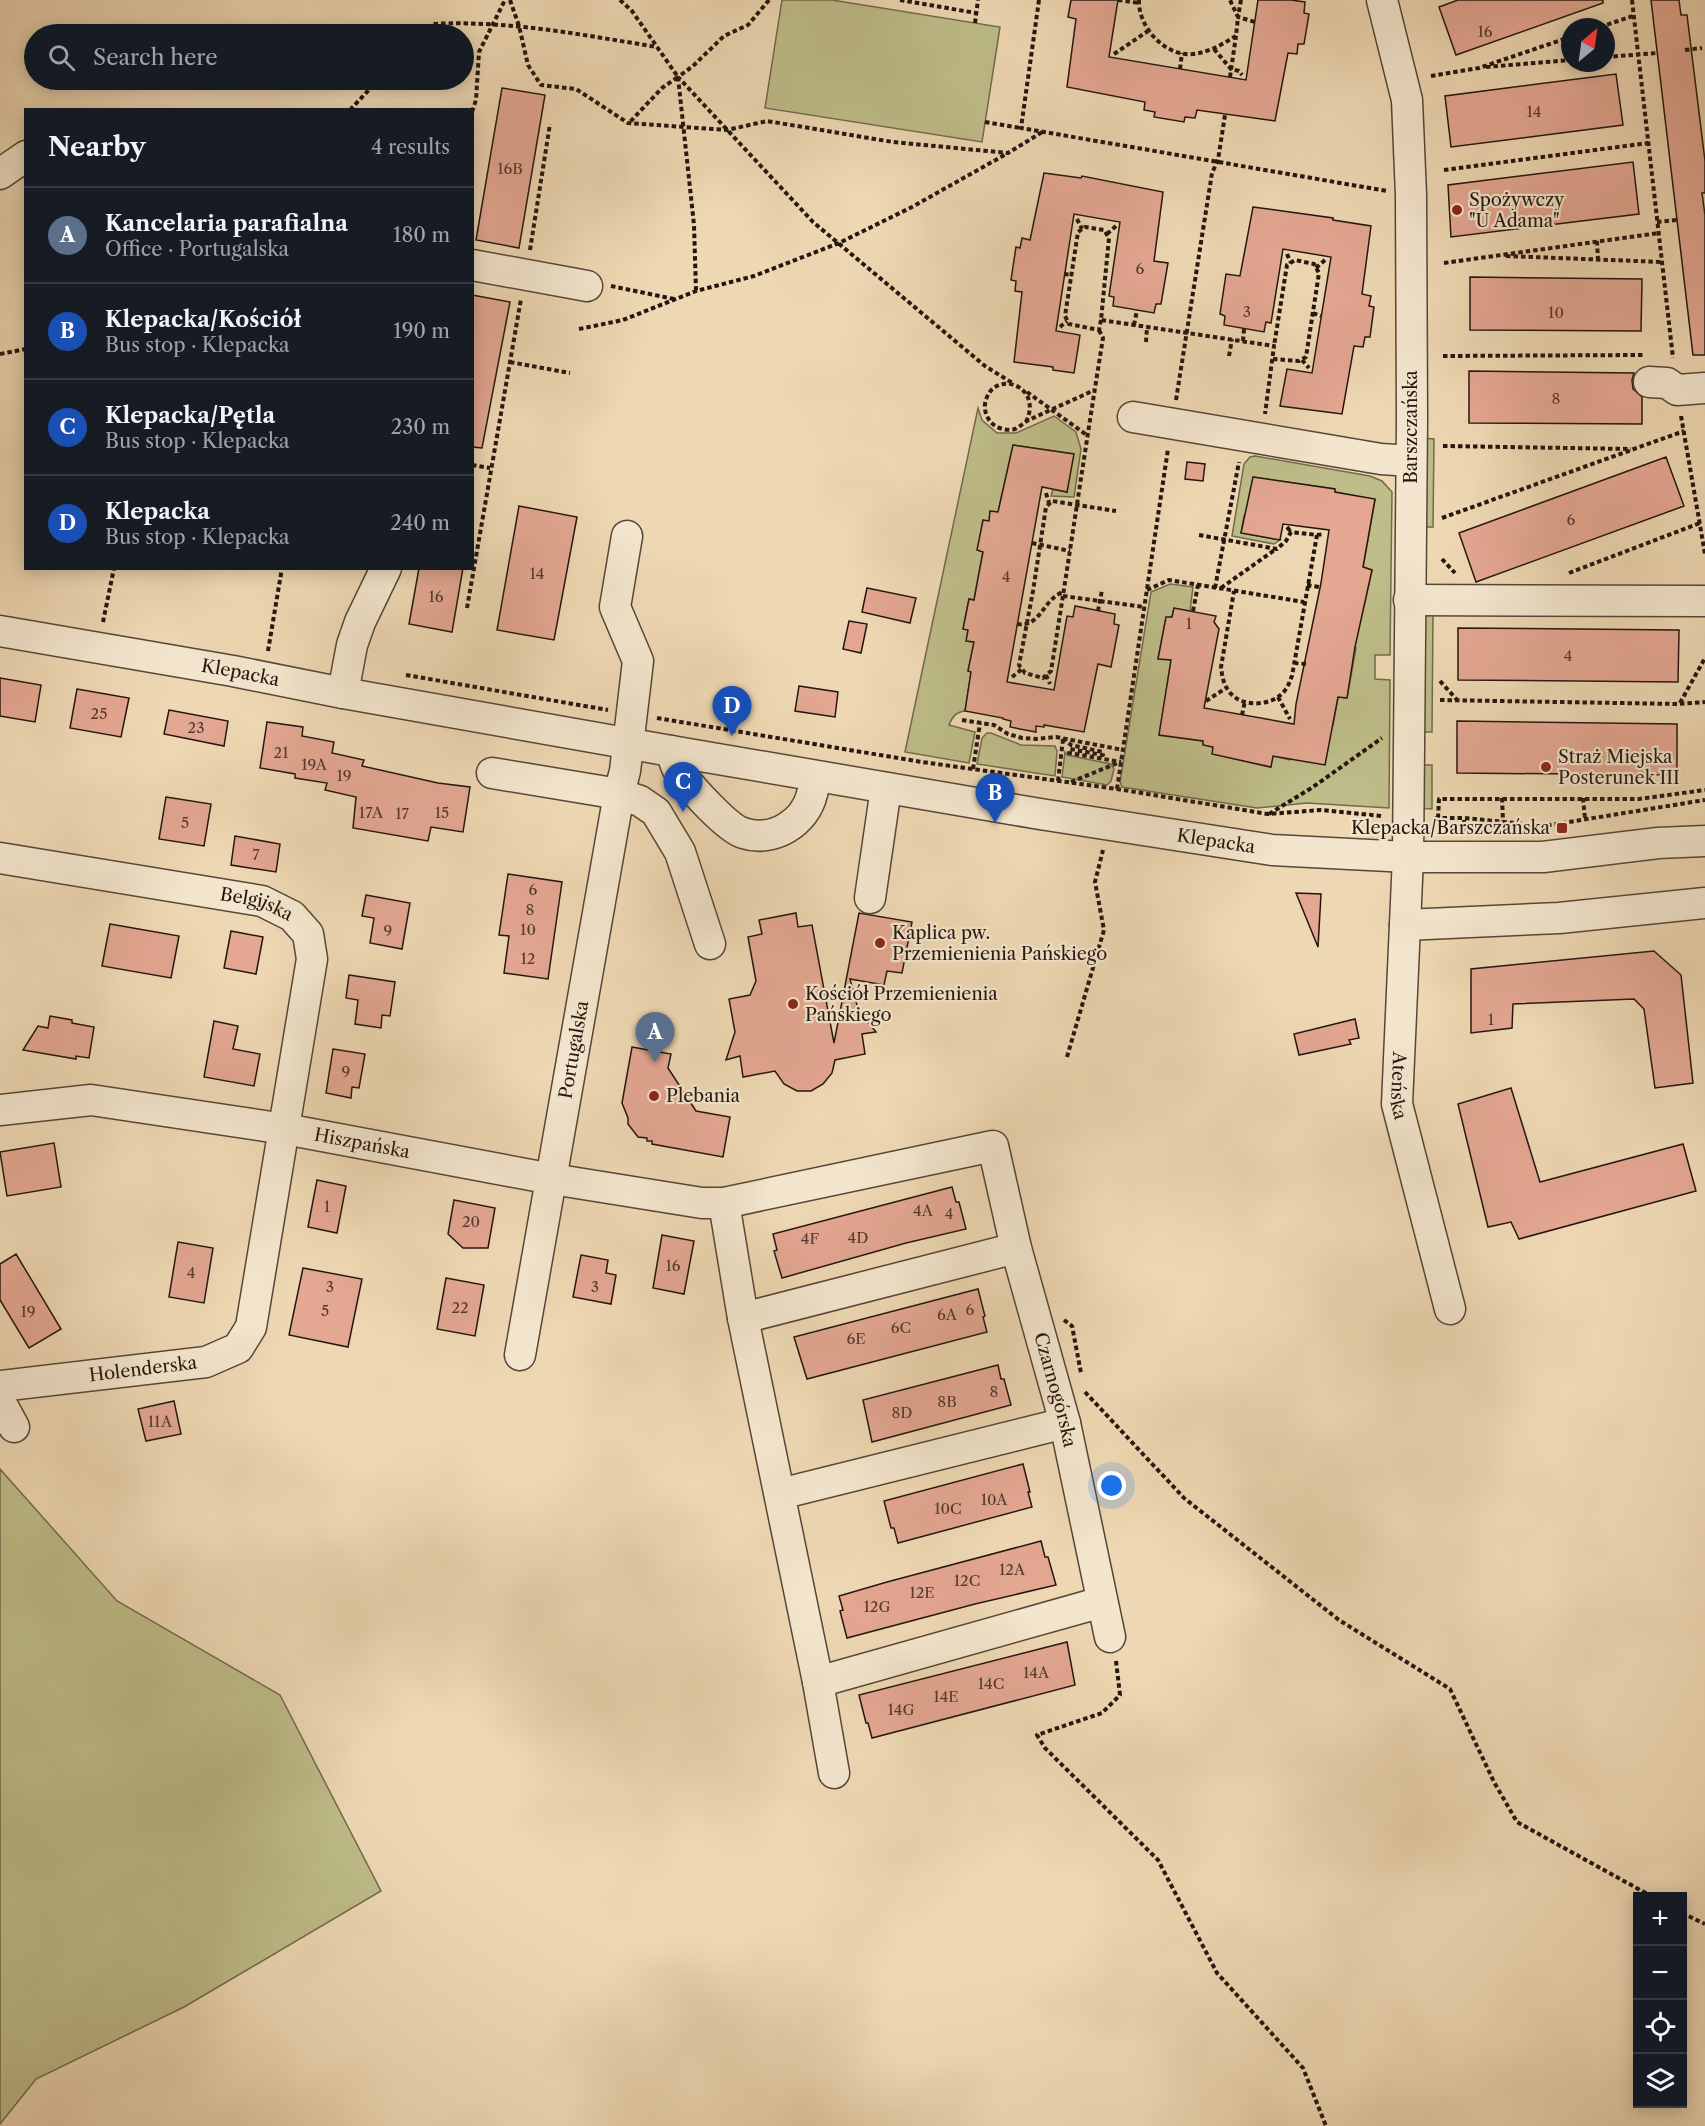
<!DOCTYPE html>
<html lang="en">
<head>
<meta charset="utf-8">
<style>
	:root { --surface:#171b24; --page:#242831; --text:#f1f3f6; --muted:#9ea1a6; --line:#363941; --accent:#ea580c }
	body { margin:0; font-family:"Libre Caslon Text",serif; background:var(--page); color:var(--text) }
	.controls { position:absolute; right:18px; bottom:18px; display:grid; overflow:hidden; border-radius:0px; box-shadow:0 3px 15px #0003 }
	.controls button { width:54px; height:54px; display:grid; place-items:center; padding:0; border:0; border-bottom:2px solid var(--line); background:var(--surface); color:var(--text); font:30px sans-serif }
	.compass { position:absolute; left:1561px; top:18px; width:54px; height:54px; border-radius:50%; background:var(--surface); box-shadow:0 3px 15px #0003; rotate:29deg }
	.you { position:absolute; left:1112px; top:1486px; width:21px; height:21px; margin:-15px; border:4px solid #fff; border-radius:50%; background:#1a73e8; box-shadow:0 0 0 9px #1a73e833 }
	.badge { display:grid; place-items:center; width:39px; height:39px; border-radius:50%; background:var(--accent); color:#fff; font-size:20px; font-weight:700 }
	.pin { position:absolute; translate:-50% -50px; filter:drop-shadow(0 2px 3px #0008) }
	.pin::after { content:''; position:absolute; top:32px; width:21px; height:18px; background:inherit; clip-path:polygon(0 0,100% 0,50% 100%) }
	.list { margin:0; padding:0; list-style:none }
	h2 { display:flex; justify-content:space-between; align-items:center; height:78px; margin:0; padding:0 24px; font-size:26px }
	h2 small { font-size:20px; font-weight:400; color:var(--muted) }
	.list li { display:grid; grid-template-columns:39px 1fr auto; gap:18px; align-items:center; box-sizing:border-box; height:96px; padding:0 24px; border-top:2px solid var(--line) }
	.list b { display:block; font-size:22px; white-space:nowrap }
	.list p { margin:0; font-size:20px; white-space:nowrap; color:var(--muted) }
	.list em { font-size:20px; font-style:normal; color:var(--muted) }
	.icon { flex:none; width:33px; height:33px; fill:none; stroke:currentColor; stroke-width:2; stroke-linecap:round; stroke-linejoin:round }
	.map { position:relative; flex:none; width:1705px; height:2126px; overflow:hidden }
	.search { position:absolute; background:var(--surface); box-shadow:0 3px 15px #0003; left:24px; top:24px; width:450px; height:66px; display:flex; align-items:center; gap:15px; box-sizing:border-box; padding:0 21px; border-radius:33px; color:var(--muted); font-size:22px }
	.panel { position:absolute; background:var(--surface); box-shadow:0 3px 15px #0003; left:24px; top:108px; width:450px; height:462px; border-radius:0px }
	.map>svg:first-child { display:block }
	.green { fill:#bebd89; stroke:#716a4c; stroke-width:1.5 }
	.building { fill:#e4a792; stroke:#24160f; stroke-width:1.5 }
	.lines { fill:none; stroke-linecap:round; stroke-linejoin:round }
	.minor-casing { stroke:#564638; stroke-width:33 }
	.path { stroke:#24160f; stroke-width:4; stroke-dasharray:4.5 3; stroke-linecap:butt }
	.minor { stroke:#f4e6ce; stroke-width:30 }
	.poi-dot { fill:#8f2418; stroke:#f4e6ce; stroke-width:2 }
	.labels { text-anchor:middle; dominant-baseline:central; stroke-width:4.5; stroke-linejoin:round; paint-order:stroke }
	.number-label { font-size:15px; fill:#543a30 }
	.poi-label { font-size:18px; fill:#24160f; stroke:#f4e6ce; text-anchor:start }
	.street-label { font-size:18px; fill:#24160f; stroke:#f4e6ce }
</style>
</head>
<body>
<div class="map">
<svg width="1705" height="2126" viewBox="0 0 1705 2126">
	<rect width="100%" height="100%" fill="#eed8b3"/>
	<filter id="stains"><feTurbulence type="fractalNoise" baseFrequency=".00333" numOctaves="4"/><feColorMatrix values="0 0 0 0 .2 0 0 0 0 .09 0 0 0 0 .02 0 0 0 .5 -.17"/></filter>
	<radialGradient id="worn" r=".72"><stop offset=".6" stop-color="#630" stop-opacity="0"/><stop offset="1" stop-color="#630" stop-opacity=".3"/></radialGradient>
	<path class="green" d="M782,0H832L1000,27L982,142L765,108Z
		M978,408L982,420L997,433H1016L1054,416L1076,432L1081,449L1074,497L1051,496L1053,489L1067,492L1073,454L1013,445L998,512L990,511L989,521L983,520L978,550L983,552L974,600L969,599L963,629L968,630L967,641L974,642L968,671L971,672L965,711C956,712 952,717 949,725L975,732L969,763L905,752Z
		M1423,438L1434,439L1433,527H1423Z
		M1255,456L1370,476L1382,481L1392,492L1390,655H1375V679L1390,680L1389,808L1307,803L1257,808L1122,787L1120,782L1151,592L1170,584L1193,587L1190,611L1174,608L1172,617L1166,618L1158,658L1171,660L1159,735L1203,741V745L1213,747V754L1270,767L1273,756L1290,760L1333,725L1338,697L1347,698L1356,648L1347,646L1361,619L1372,570L1363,567L1375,500L1335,492L1334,489L1253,477L1247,516H1244L1241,533L1280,540L1274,544L1232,536L1244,464L1250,457Z
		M1433,612L1432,732H1422L1421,620Z
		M987,733H991L1021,745L1055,746L1057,751L1055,776L977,764L982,738Z
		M1065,752L1067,755L1111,764L1114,769L1111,781L1107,785L1062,777Z
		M1422,765H1432V809L1419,808Z
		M0,1469L117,1601L280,1695L381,1891L184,2007L36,2079L0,2124Z"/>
	<path class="building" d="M1071,0H1118L1109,57L1246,80L1258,0H1291L1305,2L1304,13L1309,14L1304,44H1298L1297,54L1288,53L1275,121L1197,110L1195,118L1185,117L1184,122L1154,117L1155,112L1144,110L1145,102L1067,87L1076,19L1068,17Z
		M1458,0H1603V3L1456,55L1439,7Z
		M1651,0H1679L1681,15H1687L1705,161V193H1702L1705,215V355H1693Z
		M1616,74L1623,125L1451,147L1445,96Z
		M502,88L545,95L519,248L476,240Z
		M1633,162L1639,214L1451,237L1448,185Z
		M1044,173L1081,178L1082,176L1163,192L1154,261L1168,263L1161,304H1156L1154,313L1113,306L1114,297L1109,296L1120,222L1074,214L1056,331L1080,335L1074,373L1053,370V367L1014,362L1022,292L1015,291L1016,281L1011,280L1016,247L1020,248L1022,238L1030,240Z
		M1253,207L1333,218V220L1371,226L1362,294L1371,296L1369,306L1374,307L1370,337H1365L1363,347L1354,346L1342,414L1280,406L1287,369L1312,373L1331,257L1283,249L1271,323L1266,322L1264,332L1224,325L1225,316L1220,314L1226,274L1240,276Z
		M1470,277L1642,279L1641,331L1470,330Z
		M472,295L510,302L482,448L472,447Z
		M1469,371L1634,373L1632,380L1633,389L1642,397V424L1469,423Z
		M1013,445L1074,454L1067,492L1042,487L1007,682L1054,690L1067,616L1073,617L1075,606L1115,614L1114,624L1119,625L1111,667L1098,664L1084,732L1044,725V727L1036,726V732L1010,727L1011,721L1003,719V718L965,711L971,672L968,671L974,642L966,641L968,630L963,629L969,599L974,600L978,578L983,552L977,550L983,520L989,521L990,511L998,512Z
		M1666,457L1684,506L1476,582L1459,533Z
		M1187,462L1205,464L1203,481L1185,479Z
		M1253,477L1335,489V492L1375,499L1363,567L1372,570L1355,647L1347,698L1338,697L1325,765L1273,756L1271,767L1212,754L1213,747L1203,745V741L1159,735L1171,660L1158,659L1166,617H1172L1174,608L1216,616L1214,622L1219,629L1204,708L1294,724L1296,704L1321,583L1329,530L1283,524L1280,540L1241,533Z
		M519,506L577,517L554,640L497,630Z
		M419,568H463L452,632L409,624Z
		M867,588L916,598L910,623L862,612Z
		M849,621L867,624L861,653L843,649Z
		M1458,628L1679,630L1678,682L1458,680Z
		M0,678L41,685L35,722L0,716Z
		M799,686L838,692L835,717L795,711Z
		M77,689L129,698L121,737L70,728Z
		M169,710L228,721L224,746L164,734Z
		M1457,721L1677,724V775L1457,773Z
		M267,722L303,727L302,736L334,742L332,753L364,760L362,766L438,783L470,787L463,832L431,827L428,841L353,828L356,797L325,790L327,783L295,778V774L260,768Z
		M166,797L211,804L204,846L159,839Z
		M235,836L280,844L276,872L231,865Z
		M508,874L562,882L548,979L504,973L509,936L499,935Z
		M1296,893L1321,894L1318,947Z
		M366,895L410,903L402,949L370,943L374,918L362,916Z
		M796,913L798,927L812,925L834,1043L859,913L912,922L902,973L887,971L884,985L850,979L858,1009L876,1032L862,1034L865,1054L835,1060L832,1073L823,1084L811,1091H797L784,1084L775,1071L743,1077L740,1056L726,1060L735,1032L729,999L750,995L756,981L748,937L762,934L759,920Z
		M110,924L179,936L171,978L102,966Z
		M231,931L263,937L256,974L224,968Z
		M1654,951L1681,975L1693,1083L1655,1088L1644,1009L1634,999L1513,1004L1512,1028L1471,1033V969Z
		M349,975L395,982L390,1016L382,1015L381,1028L355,1024L358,1000L346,998Z
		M50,1016L72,1020V1023L94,1027L89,1058L76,1056V1059L23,1050L38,1026L48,1028Z
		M1355,1019L1359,1038L1349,1040L1351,1044L1299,1055L1294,1034Z
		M214,1021L238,1026L233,1049L260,1054L254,1086L204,1077Z
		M632,1047L671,1054L668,1068L696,1111L730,1117L723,1157L652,1144V1141H647V1138L638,1137L628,1124V1118L622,1103Z
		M333,1049L365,1054L359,1088L352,1087L351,1098L326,1093Z
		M1511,1088L1540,1182L1683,1144L1696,1191L1519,1239L1511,1222L1488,1227L1458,1104Z
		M54,1143L61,1187L7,1196L0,1152Z
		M317,1180L346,1186L337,1233L308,1227Z
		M952,1187L956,1202H959L966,1229L906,1243L782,1278L774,1251L777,1250L773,1234Z
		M454,1200L495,1208L488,1248H463L448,1234Z
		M662,1235L694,1241L684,1294L653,1288Z
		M178,1242L213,1248L204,1303L169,1297Z
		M16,1254L61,1329L29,1348L0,1300V1264Z
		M581,1255L608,1260L606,1273L616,1275L611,1304L573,1297Z
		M303,1268L362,1279L348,1347L289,1335Z
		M446,1278L484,1285L475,1336L437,1329Z
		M978,1289L985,1316L983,1317L987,1332L807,1379L794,1337Z
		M998,1365L1001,1379H1004L1011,1405L872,1442L863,1400Z
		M174,1401L181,1434L146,1441L138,1409Z
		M1023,1464L1030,1492H1028L1032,1507L898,1543L894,1528H891L884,1501Z
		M1041,1541L1045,1557H1048L1056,1585L975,1604L847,1638L840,1611L843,1610L839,1596L887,1582Z
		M1067,1642L1075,1685L872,1738L868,1723H866L859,1695Z"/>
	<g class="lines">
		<g class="minor-casing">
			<g id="minor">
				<path id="s1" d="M1382,0L1407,100L1411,195L1412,419L1408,857L1397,1104L1450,1309"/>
				<path d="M0,174L26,156"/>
				<path d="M472,265L587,286"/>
				<path d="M1649,382L1667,383L1677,390L1705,388"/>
				<path d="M1133,417L1381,459L1411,461"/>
				<path d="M1409,600L1705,601"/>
				<path id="s2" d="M0,631L233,671L343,693L671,751L1040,814L1272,850L1408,857H1543L1658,843L1705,841"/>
				<path d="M343,693L352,645L360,622L386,568"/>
				<path d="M671,751C674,758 675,767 680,773C691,788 727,828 743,833C773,843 805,823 812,794C814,789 813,782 814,776"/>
				<path d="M492,773L619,794L640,801L656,812L680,852L710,944"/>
				<path id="s3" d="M0,858L262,901L292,916L308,934L312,959L251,1327L238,1348L206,1362L0,1386"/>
				<path d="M870,898L886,788"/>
				<path d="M1405,925L1559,918L1705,903"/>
				<path id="s4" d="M0,1110L91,1100L285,1129L552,1179L702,1203H724L993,1146L1016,1248L1065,1423L1110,1637"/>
				<path d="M724,1203L743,1318L818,1682L834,1773"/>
				<path d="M743,1318L1016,1248"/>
				<path id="s5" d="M520,1355L619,794L625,771L638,661L615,607L627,536"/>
				<path d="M0,1401L14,1427"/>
				<path d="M780,1494L1065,1423"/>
				<path d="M818,1682L1102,1602"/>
			</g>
		</g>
		<path class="path" d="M510,0L519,26L528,65L541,85L576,89L628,123L727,130L767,121L893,142L1008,153L1044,131
			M620,0L632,11L678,77L662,88L629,123
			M769,0L748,25L724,36L693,66L678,77L813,222L985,366L1014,384
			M900,0L976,13
			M1039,0L1021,128L1387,191
			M1118,0L1139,3
			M1139,0C1138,27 1165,57 1193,54C1210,52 1223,44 1236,36L1238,17L1230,0
			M1241,0L1238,17L1255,22
			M1632,0L1673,358
			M975,23L978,0
			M1600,27L1633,16
			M423,34L432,24C508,20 583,35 657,47
			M1214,49L1231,69L1239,71L1242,75
			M1685,50L1702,48
			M1114,54L1148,31
			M1606,57L1657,53
			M1486,67L1570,60
			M1180,69L1182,53
			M1431,76L1479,68L1570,37
			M678,77L694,225L696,291
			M1230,77L1236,36
			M350,110L378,80
			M472,112L476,100L479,52L505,0
			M985,122L1021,128
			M1444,170L1648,143
			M1077,219L1082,229
			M1657,222L1677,220
			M1107,234L1116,226
			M1597,241L1598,260
			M530,250L550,124
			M1287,254L1291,263
			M1506,256L1662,262
			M1444,263L1659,233
			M1316,268L1325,260
			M1064,274L1072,275
			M611,286L674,299
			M1313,313L1321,316
			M1101,320L1099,330L1069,324L1065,316L1078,232L1085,227L1104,230L1109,238L1101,320L1274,346L1265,414
			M1134,325L1137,310
			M1060,327L1067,321
			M579,329L623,320L696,291L754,276L839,243L912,207L1008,153
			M1099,330L1103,338C1085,449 1069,560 1051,671L1043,678L1025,673L1019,665L1033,591L1046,507L1052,501L1116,511
			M1243,341L1244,329
			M1146,342L1147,327
			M0,354L26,349
			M1229,356L1232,339
			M1443,356L1643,355
			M1273,359L1299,361L1306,357L1319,273L1314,264L1295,260L1287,265L1274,346
			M1302,360L1309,368
			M510,362L570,373
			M1027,392L1088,436
			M1176,400L1212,173L1218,160L1225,115
			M1681,416L1705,554
			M1026,422C1043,387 998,370 987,397C984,404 984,411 988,418C992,427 1006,432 1015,429C1020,427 1023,423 1027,421C1049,410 1072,401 1094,390
			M1443,446L1631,449
			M472,465L490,468
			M1046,493L1049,503
			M1442,518L1684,431
			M1287,527L1291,532
			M1199,535L1277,549L1286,541L1291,532L1317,535L1292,676C1290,680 1289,685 1286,689C1274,707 1240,709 1228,690C1223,683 1222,675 1221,667L1234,591
			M1317,535L1324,534
			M1032,543L1070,551
			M1442,559L1455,573
			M1569,573L1700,523
			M1307,585L1319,587
			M1215,588L1239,462
			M1221,588L1276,549
			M1147,590L1169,580L1304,602
			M1063,596L1144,607
			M467,608L521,299
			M1098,611L1102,590
			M1193,611L1198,585
			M103,622L114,568
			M1017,624C1041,628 1042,600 1063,592
			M268,651L282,568
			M1294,663L1306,664
			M406,675L608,710
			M1046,675L1050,684
			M1012,677L1022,669
			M1440,681L1458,701
			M1278,697L1290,719
			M1440,700L1678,704L1705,702
			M1206,701L1226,688
			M1680,703L1705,658
			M1242,715L1245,701
			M657,718L922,762L1117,789L1268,814L1321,810L1382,816
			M962,720L994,725L1008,734L1022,738L1036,739L1056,737L1123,750
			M1063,738L1071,745L1103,752V755L1070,749L1069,753L1121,762
			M973,769L980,723
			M1058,781L1063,739
			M1071,782L1120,762
			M1117,789L1168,449
			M1502,798L1503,821
			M1583,798L1585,819
			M1269,814L1313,787L1382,738
			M1435,818H1464L1544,826L1705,800
			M1438,818L1439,799H1639L1705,790
			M1464,832V818
			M1067,1057L1104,930L1095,882L1103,850
			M1064,1320L1072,1326L1081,1373
			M1085,1392L1184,1498L1339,1620L1450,1689L1494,1782L1517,1822L1651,1896
			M1116,1661L1120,1695L1102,1713L1037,1735L1045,1748L1158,1860L1217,1973L1303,2068L1326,2126
			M1682,1913L1705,1924"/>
		<use href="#minor" class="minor"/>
	</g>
	<g class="poi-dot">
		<circle cx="1457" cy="210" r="6"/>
		<circle cx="1546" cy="767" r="6"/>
		<rect x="1556" y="822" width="12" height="12" rx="3"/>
		<circle cx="880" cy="943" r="6"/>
		<circle cx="793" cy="1004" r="6"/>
		<circle cx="654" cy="1096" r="6"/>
	</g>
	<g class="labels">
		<g class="number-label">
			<text x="1485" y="31">16</text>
			<text x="1534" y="111">14</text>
			<text x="510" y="168">16B</text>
			<text x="1140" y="268">6</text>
			<text x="1247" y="311">3</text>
			<text x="1556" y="312">10</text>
			<text x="1556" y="398">8</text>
			<text x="1571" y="519">6</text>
			<text x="537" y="573">14</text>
			<text x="1006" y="576">4</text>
			<text x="436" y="596">16</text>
			<text x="1189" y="623">1</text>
			<text x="1568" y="655">4</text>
			<text x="99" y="713">25</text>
			<text x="196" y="727">23</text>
			<text x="281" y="752">21</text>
			<text x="314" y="764">19A</text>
			<text x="344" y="775">19</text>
			<text x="371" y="812">17A</text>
			<text x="442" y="812">15</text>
			<text x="402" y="813">17</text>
			<text x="185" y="822">5</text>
			<text x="256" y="854">7</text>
			<text x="533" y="889">6</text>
			<text x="530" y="909">8</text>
			<text x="528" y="929">10</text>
			<text x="388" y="930">9</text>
			<text x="528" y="958">12</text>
			<text x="1491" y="1019">1</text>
			<text x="346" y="1071">9</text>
			<text x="327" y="1206">1</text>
			<text x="923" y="1210">4A</text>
			<text x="949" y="1213">4</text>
			<text x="471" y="1221">20</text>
			<text x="858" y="1237">4D</text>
			<text x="810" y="1238">4F</text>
			<text x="673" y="1265">16</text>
			<text x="191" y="1272">4</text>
			<text x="330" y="1286">3</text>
			<text x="595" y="1286">3</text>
			<text x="460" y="1307">22</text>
			<text x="970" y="1309">6</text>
			<text x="325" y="1310">5</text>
			<text x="28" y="1311">19</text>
			<text x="947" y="1314">6A</text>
			<text x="901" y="1327">6C</text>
			<text x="856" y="1338">6E</text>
			<text x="994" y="1391">8</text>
			<text x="947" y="1401">8B</text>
			<text x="902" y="1412">8D</text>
			<text x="160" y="1421">11A</text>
			<text x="994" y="1499">10A</text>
			<text x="948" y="1508">10C</text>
			<text x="1012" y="1569">12A</text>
			<text x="967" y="1580">12C</text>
			<text x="922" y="1592">12E</text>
			<text x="877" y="1606">12G</text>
			<text x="1036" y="1672">14A</text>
			<text x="991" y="1683">14C</text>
			<text x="946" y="1696">14E</text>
			<text x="901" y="1709">14G</text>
		</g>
		<g class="poi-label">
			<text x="1469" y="200">Spożywczy<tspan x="1469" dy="21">"U Adama"</tspan></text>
			<text x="1558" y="757">Straż Miejska<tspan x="1558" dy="21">Posterunek III</tspan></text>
			<text x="1550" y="828" text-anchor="end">Klepacka/Barszczańska</text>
			<text x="892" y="933">Kaplica pw.<tspan x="892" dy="21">Przemienienia Pańskiego</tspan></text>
			<text x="805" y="994">Kościół Przemienienia<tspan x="805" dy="21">Pańskiego</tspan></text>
			<text x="666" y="1096">Plebania</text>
		</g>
		<g class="street-label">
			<text transform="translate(1411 427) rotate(-90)">Barszczańska</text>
			<text stroke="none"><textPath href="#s2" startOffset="244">Klepacka</textPath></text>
			<text stroke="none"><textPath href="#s2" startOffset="1234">Klepacka</textPath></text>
			<text stroke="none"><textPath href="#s3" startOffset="261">Belgijska</textPath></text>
			<text stroke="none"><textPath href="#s5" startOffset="310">Portugalska</textPath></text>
			<text stroke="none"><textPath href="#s1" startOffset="1089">Ateńska</textPath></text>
			<text stroke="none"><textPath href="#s4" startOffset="366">Hiszpańska</textPath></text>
			<text transform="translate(143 1369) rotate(-7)">Holenderska</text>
			<text stroke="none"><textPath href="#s4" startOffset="1260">Czarnogórska</textPath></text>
		</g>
	</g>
	<rect width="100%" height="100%" filter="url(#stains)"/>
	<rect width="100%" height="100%" fill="url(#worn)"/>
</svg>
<div class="controls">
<button>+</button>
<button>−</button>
<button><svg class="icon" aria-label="locate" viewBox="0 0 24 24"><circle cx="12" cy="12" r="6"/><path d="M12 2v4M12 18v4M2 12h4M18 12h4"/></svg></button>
<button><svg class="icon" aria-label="layers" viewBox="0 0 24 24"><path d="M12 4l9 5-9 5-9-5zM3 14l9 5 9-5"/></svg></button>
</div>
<svg class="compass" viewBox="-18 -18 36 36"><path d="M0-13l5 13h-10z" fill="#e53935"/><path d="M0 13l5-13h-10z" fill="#9ea1a6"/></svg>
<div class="you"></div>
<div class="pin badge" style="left:655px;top:1062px;background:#5c6f8a">A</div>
<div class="pin badge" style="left:995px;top:823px;background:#1a4fb4">B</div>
<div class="pin badge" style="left:683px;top:812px;background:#1a4fb4">C</div>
<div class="pin badge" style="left:732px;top:736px;background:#1a4fb4">D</div>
<div class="search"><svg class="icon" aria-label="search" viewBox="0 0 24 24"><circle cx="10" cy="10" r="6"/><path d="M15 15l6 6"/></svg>Search here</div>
<section class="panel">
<h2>Nearby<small>4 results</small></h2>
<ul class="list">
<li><span class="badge" style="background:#5c6f8a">A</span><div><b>Kancelaria parafialna</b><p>Office · Portugalska</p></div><em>180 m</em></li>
<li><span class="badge" style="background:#1a4fb4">B</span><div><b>Klepacka/Kościół</b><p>Bus stop · Klepacka</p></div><em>190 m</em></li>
<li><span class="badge" style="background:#1a4fb4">C</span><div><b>Klepacka/Pętla</b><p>Bus stop · Klepacka</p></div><em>230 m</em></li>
<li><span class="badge" style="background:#1a4fb4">D</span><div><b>Klepacka</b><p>Bus stop · Klepacka</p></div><em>240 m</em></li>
</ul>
</section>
</div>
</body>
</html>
